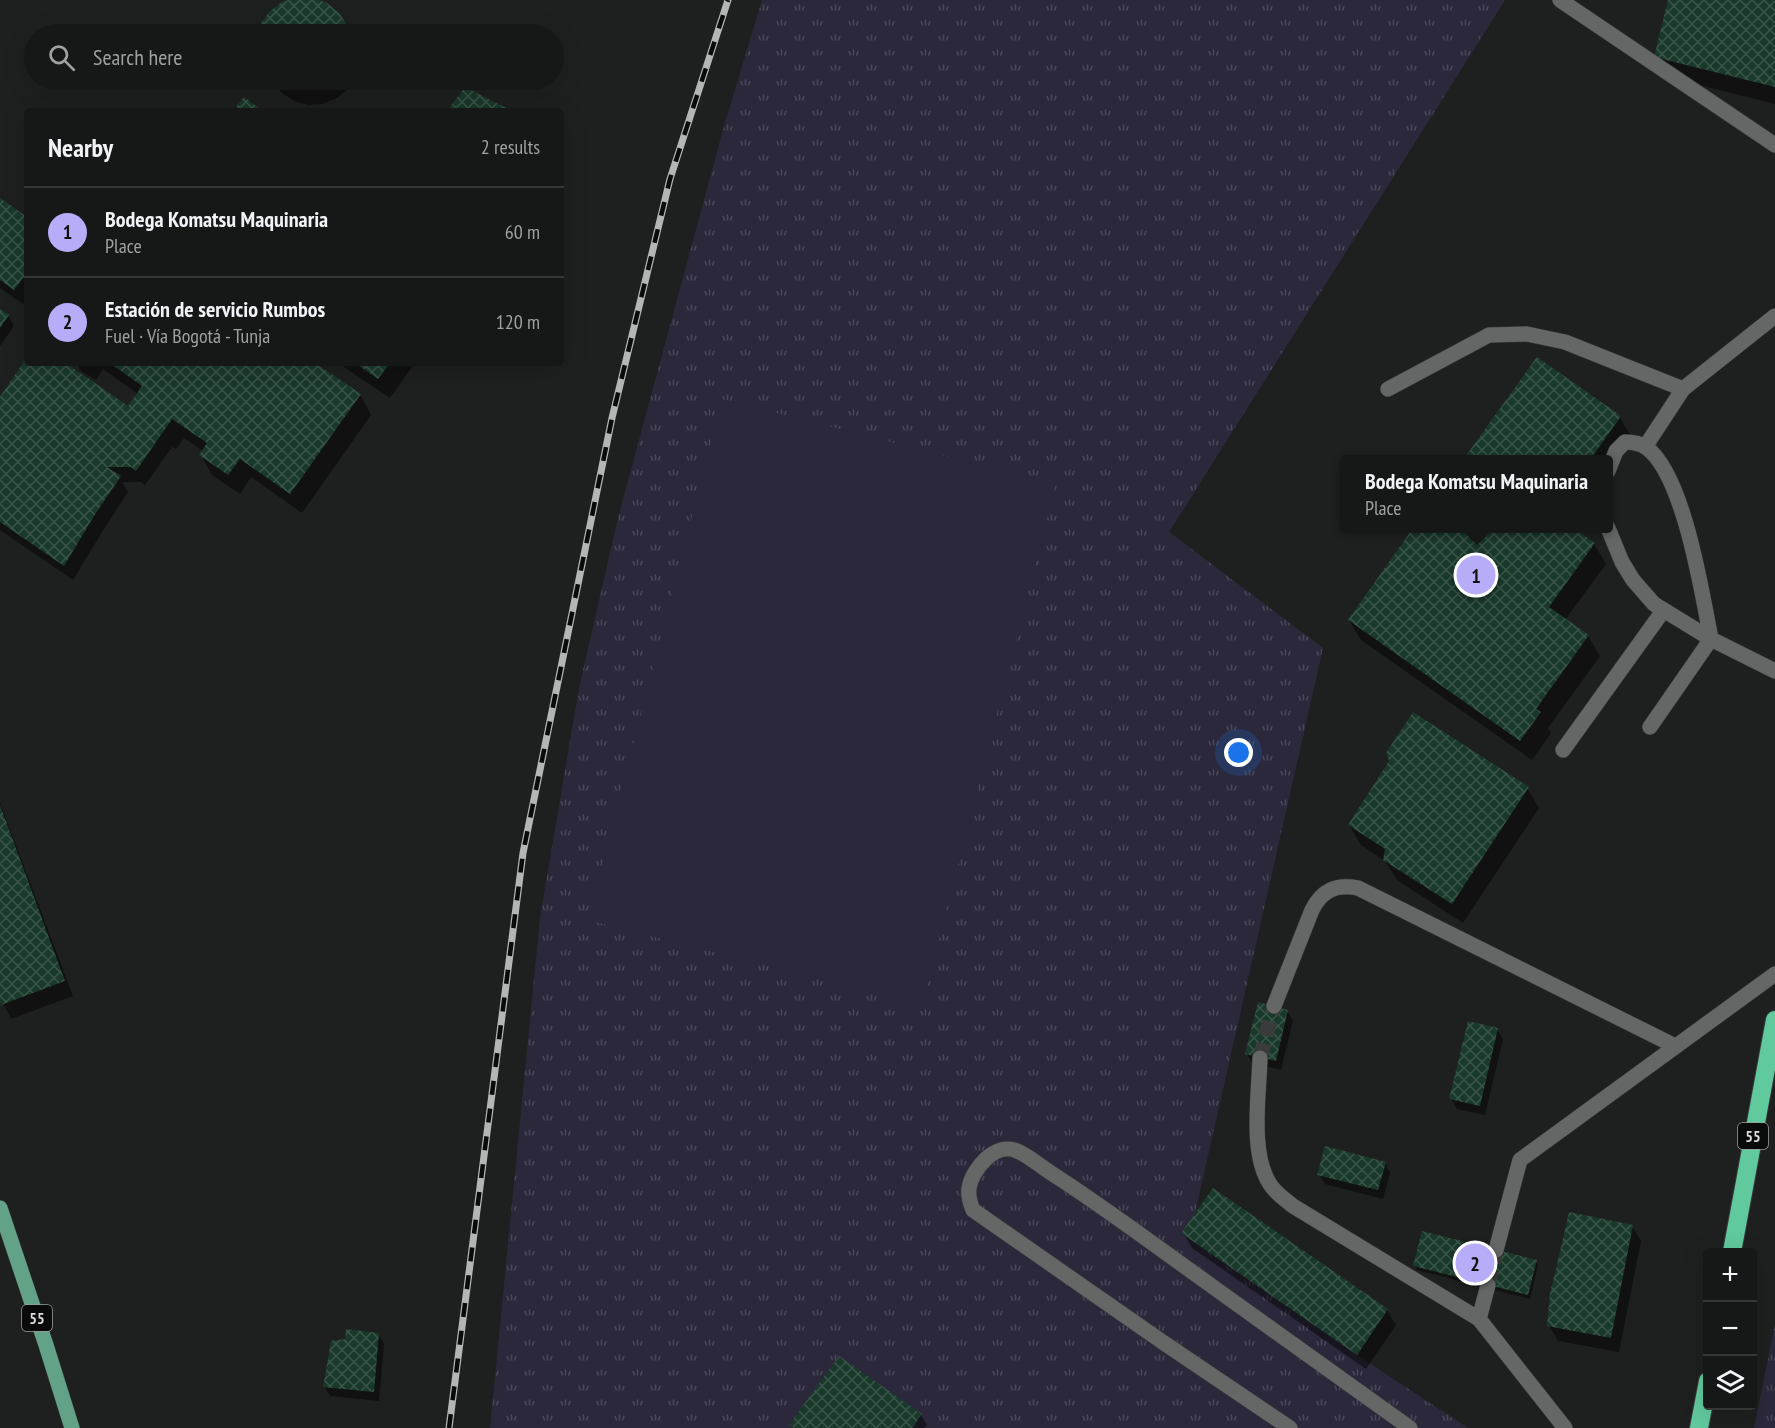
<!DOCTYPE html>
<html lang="en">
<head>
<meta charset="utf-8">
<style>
	:root { --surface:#161817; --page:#232524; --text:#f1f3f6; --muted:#9ea0a1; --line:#353736; --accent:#b6acf8 }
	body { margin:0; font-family:"PT Sans Narrow",sans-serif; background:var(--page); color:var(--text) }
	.controls { position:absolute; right:18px; bottom:18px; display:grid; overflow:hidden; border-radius:6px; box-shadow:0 6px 24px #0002 }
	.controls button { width:54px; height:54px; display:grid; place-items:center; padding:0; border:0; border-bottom:2px solid var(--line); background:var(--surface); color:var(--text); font:30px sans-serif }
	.you { position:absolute; left:1239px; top:753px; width:21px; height:21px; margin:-15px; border:4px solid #fff; border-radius:50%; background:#1a73e8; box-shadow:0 0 0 9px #1a73e833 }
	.badge { display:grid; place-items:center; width:39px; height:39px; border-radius:50%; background:var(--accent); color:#111; font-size:20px; font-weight:700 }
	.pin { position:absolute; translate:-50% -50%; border:3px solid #fff; box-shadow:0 2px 6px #0006 }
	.popup { position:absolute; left:1340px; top:455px; width:273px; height:78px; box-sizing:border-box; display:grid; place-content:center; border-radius:6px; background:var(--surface); filter:drop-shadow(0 2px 4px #0005); font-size:20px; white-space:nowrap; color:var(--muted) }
	.popup b { font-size:22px; color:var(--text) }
	.popup::after { content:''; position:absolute; left:50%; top:100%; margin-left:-12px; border:12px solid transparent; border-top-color:var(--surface) }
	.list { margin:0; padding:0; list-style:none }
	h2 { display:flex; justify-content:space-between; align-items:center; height:78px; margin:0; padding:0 24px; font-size:26px }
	h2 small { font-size:20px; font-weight:400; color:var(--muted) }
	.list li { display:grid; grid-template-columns:39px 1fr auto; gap:18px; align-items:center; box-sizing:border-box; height:90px; padding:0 24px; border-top:2px solid var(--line) }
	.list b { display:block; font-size:22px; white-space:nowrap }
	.list p { margin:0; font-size:20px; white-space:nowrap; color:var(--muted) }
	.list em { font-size:20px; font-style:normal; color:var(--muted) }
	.icon { flex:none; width:33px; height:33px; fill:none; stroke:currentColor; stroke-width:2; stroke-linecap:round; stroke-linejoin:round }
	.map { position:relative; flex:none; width:1775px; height:1428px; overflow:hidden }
	.search { position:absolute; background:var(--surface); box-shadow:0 6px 24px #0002; left:24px; top:24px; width:540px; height:66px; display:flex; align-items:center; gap:15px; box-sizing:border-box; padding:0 21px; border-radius:33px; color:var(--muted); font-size:22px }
	.panel { position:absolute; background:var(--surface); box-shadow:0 6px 24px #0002; left:24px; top:108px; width:540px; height:258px; border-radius:6px }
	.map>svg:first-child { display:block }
	.grass { fill:url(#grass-tufts) }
	.pitch { fill:#2b283c }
	.shadow { fill:#0007 }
	.building { fill:url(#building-cross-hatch) }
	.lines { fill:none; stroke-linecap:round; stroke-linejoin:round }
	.minor-tunnel { stroke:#3a3c3b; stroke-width:15; stroke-dasharray:15 8; stroke-linecap:butt }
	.minor-casing { stroke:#3a3c3b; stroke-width:16 }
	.major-casing { stroke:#3a3c3b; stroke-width:16 }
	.highway-casing { stroke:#3a3c3b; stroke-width:20 }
	.minor { stroke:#656766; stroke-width:15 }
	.major { stroke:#62a287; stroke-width:15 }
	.highway { stroke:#60c99d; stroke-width:18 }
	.rail-casing { stroke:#b4b6b5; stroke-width:7 }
	.rail { stroke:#090a09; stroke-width:4.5; stroke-dasharray:14; stroke-linecap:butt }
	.labels { text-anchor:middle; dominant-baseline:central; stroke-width:5; stroke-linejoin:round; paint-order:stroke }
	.shield { fill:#090a09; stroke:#9b9d9c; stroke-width:1.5 }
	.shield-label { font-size:16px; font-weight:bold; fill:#dadcdb }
</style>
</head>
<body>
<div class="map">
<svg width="1775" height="1428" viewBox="0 0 1775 1428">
	<defs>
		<pattern id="grass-tufts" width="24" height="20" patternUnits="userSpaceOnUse" patternTransform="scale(1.5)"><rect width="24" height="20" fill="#2b283c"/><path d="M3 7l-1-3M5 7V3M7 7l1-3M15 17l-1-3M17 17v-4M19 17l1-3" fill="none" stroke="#494758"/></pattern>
		<pattern id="building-cross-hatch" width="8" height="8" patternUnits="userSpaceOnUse" patternTransform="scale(1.5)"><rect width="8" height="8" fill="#19392b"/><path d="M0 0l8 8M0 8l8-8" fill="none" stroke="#3a5549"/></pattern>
	</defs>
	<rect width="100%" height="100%" fill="#1e201f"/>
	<path class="grass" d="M762,0H1505L1169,532L1323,648L1195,1213L1181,1233L1357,1355L1468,1428H490L540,918L579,688L619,514L723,130Z
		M1775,1324V1428H1754Z"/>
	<path class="pitch" d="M722,399L1056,484L922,1005L588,920Z"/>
	<path class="shadow" d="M293,0H314L338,15L351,34H259L262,23Z
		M1670,0H1775V104L1667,77L1656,57Z
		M271,80H353L349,88L337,98L323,104L308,105L294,101L282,93Z
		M0,200L27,219V299L23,304L0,288Z
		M0,310L8,316L14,326L0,346Z
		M27,359V363H63L128,408L138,394L103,369L96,380L81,371L77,363H313L360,395L371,415L302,513L251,477L240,494L212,475L201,455L203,451L184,438L176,449L172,447L145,485L141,482H122L128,492L102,532L73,580L0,530V399Z
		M338,363H415L390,398Z
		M1620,417L1631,437L1608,460H1465Z
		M1572,528L1594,544L1606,564L1565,620L1588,636L1600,656L1548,728L1551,733L1532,760L1361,640L1349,620Z
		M1527,788L1539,808L1463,923L1397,880L1385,861L1361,845L1349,825Z
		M0,803L73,996L11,1019L0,997Z
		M1287,1011L1293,1021L1281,1070L1252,1063L1247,1054Z
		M1497,1029L1503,1039L1485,1115L1457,1109L1451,1099Z
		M1385,1163L1390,1173L1383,1199L1325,1184L1319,1175Z
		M1213,1190L1387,1310L1396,1325L1366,1369L1192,1248L1183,1233Z
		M1632,1226L1641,1241L1619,1352L1558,1341L1549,1325Z
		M1536,1261L1538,1265L1530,1299L1417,1270L1415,1266Z
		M378,1334L384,1344L379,1401L330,1396L324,1386Z
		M921,1415L927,1425L924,1428H793L791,1425Z"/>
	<path class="building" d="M288,0H319L327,3L340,14L348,27L349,34H258L261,23L270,11L282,2Z
		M1668,0H1775V87L1654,57Z
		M274,80H333L314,89L299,90L284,86Z
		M465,87L512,111H447Z
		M244,97L263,111H233Z
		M0,198L27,217V273L14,290L0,280Z
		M0,309L9,315L0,328Z
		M27,357V363H66L128,406L142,386L110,363H315L361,394L290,494L240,459L228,475L199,455L207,443L172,419L136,471L131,467H107L121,476L94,516L64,566L0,522V397Z
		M1537,357L1621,416L1590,460H1463Z
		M355,363H390L378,379Z
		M1413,528H1574L1595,543L1549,607L1589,635L1536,709L1541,712L1520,741L1348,620Z
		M1413,712L1529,787L1452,904L1383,860L1385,849L1348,825L1389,761L1386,753Z
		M0,805L65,981L1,1005L0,1002Z
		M1258,1002L1288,1010L1276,1061L1245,1054Z
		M1468,1021L1498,1028L1480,1106L1449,1099Z
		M1325,1146L1386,1162L1378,1190L1317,1175Z
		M1213,1188L1388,1309L1357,1355L1181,1233Z
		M1569,1212L1633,1225L1611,1338L1547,1326L1550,1293L1557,1265Z
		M1422,1231L1537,1260L1528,1295L1413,1266Z
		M346,1329L379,1333L374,1392L323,1387L331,1341L345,1339Z
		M839,1356L922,1414L912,1428H794L789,1425Z"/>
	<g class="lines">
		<path class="minor-tunnel" d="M1260,1058L1274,1006
			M1488,1285L1496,1250"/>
		<g class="minor-casing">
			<path id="minor" d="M1560,0L1775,145
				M1388,389L1489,335L1527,334L1565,342L1683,389
				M1645,447L1683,389L1775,316
				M1608,471L1616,451L1625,442C1633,442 1640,443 1647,448C1684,476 1702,593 1711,639L1650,727
				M1608,528L1622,562L1633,580L1654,604L1711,639L1775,671
				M1563,750L1663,611
				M1274,1006L1312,910C1322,890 1336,884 1358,888L1675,1046
				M1260,1058C1259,1095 1249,1157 1272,1187C1278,1195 1286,1200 1293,1206L1479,1319L1565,1428
				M1496,1250L1520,1160L1775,974
				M1479,1319L1488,1285
				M1290,1428L1164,1343L973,1210C970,1203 968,1196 969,1188C972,1169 996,1141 1017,1151C1029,1156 1040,1166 1051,1173C1084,1194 1116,1217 1148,1240C1235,1303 1322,1365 1410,1428"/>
		</g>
		<g class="major-casing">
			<path id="major" d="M0,1208L46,1345L72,1428"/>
		</g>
		<g class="highway-casing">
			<path id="highway" d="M1732,1252L1775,1020
				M1699,1428L1708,1381"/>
		</g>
		<use href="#minor" class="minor"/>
		<use href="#major" class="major"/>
		<use href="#highway" class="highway"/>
		<g class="rail-casing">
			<path id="rail" d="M449,1428L523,853L612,418L670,179L728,0"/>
		</g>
		<use href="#rail" class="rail"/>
	</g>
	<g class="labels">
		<g class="shield">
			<rect x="1738" y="1123" width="30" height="26" rx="4.5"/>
			<rect x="22" y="1305" width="30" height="26" rx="4.5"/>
		</g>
		<g class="shield-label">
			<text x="1753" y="1136">55</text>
			<text x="37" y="1318">55</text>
		</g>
	</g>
</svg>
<div class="controls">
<button>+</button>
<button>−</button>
<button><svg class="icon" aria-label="layers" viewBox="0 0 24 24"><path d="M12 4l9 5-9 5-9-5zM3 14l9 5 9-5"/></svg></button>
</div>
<div class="you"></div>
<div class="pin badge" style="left:1476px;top:575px">1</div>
<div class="popup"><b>Bodega Komatsu Maquinaria</b>Place</div>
<div class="pin badge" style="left:1475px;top:1263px">2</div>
<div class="search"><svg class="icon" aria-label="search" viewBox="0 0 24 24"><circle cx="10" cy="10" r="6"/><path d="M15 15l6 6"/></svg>Search here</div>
<section class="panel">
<h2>Nearby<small>2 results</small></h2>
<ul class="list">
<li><span class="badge">1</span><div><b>Bodega Komatsu Maquinaria</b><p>Place</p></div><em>60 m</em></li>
<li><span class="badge">2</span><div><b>Estación de servicio Rumbos</b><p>Fuel · Vía Bogotá - Tunja</p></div><em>120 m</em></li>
</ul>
</section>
</div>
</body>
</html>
